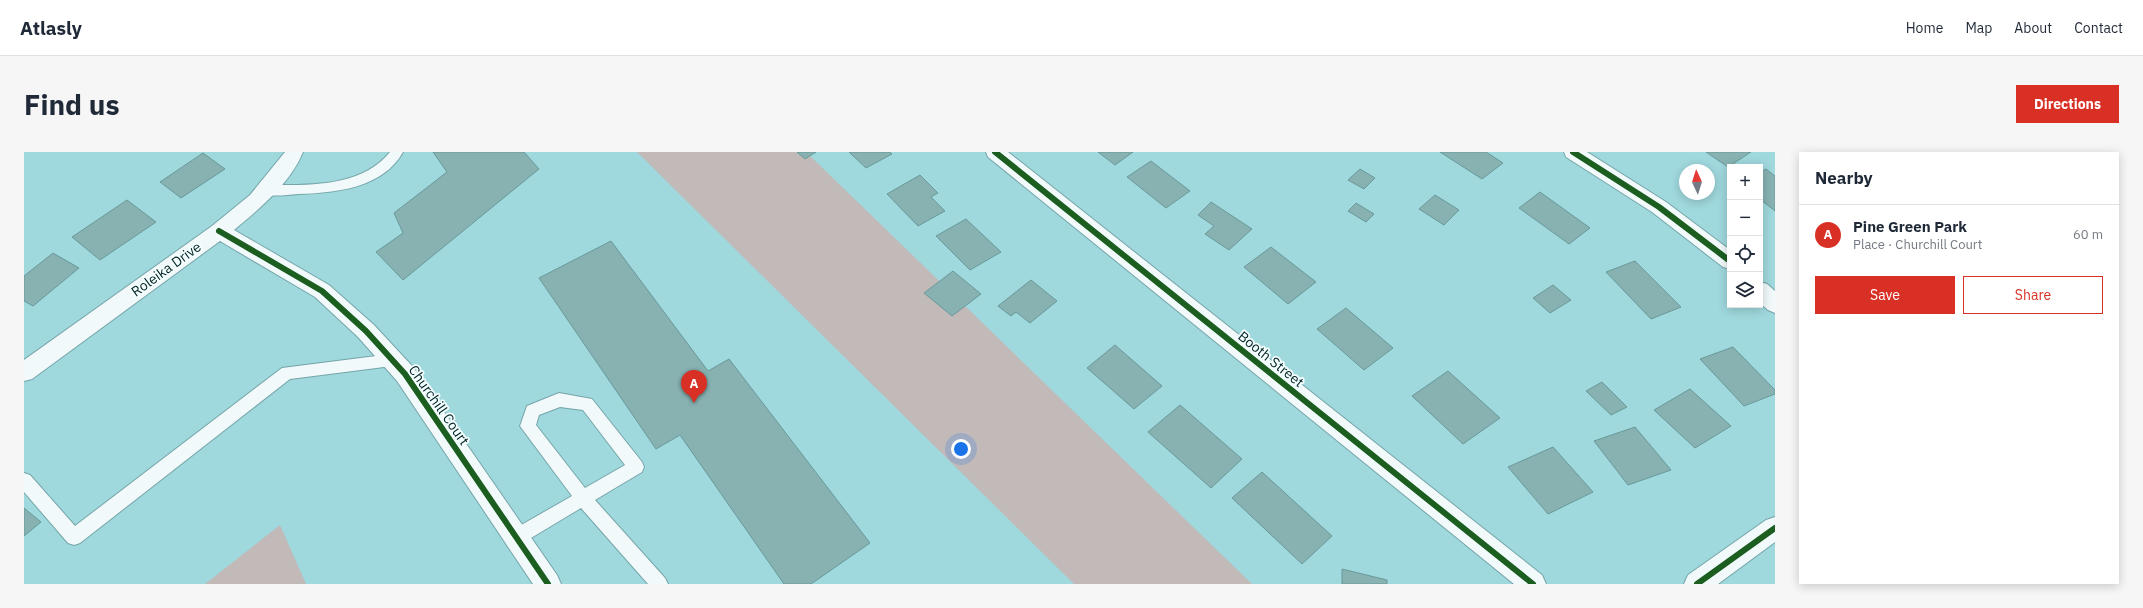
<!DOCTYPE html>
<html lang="en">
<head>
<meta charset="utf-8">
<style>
	:root { --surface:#fff; --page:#f6f6f7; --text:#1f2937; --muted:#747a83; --line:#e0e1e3; --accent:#d93025 }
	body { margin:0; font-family:"IBM Plex Sans",sans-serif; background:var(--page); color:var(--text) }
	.controls { position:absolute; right:12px; top:12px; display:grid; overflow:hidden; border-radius:0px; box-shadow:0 2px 10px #0003 }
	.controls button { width:36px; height:36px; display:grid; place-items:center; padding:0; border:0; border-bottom:1px solid var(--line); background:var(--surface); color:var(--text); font:20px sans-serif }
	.compass { position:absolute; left:1655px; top:12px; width:36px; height:36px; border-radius:50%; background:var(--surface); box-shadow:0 2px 10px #0003; rotate:356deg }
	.you { position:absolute; left:937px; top:297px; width:14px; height:14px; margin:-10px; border:3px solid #fff; border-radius:50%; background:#1a73e8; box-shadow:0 0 0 6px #1a73e833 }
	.badge { display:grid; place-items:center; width:26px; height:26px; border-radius:50%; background:var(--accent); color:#fff; font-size:13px; font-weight:700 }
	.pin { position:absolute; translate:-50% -33px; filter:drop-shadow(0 1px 2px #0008) }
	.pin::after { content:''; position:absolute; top:21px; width:14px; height:12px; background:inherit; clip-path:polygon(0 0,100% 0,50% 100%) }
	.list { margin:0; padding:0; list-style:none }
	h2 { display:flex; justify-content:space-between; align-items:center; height:52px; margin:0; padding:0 16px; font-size:17px }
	h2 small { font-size:13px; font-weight:400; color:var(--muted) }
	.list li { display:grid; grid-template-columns:26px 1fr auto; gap:12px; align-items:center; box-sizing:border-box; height:60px; padding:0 16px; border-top:1px solid var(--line) }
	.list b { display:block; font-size:15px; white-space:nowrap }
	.list p { margin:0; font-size:13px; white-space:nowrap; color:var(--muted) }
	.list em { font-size:13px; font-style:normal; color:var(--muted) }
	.actions { display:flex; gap:8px; padding:12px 16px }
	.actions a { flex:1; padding:9px 0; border:1px solid var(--accent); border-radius:0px; text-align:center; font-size:14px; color:var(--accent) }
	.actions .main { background:var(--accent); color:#fff }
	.icon { flex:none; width:22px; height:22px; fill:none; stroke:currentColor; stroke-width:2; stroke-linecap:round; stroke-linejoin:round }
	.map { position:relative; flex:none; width:1751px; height:432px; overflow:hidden; border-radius:0px }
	header { display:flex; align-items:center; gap:24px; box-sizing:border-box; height:56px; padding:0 20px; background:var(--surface); border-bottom:1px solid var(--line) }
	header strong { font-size:19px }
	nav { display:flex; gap:22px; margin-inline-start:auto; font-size:14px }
	.intro { display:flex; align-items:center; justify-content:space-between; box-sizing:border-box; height:96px; padding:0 24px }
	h1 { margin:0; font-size:28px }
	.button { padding:10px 18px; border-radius:0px; background:var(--accent); color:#fff; font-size:14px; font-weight:700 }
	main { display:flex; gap:24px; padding:0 24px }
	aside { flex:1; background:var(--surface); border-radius:0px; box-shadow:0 2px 10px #0003 }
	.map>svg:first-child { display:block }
	.green { fill:#c2b9b9 }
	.building { fill:#88b2b2; stroke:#699999 }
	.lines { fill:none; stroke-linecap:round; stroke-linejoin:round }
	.service-casing { stroke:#75a5a9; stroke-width:2 }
	.minor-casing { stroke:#75a5a9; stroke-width:2 }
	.service { fill:#f1f9fa; fill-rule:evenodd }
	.minor { fill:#f1f9fa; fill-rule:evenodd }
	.cycleway-casing { stroke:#f4fefe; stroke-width:8 }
	.cycleway { stroke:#1b5e20; stroke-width:6 }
	.labels { text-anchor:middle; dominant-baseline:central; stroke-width:3.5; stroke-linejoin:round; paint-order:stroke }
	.street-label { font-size:14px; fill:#002124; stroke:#f4fefe }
</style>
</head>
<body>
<header>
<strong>Atlasly</strong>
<nav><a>Home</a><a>Map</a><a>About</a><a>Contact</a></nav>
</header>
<div class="intro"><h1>Find us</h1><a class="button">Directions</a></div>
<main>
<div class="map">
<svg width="1751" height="432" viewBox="0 0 1751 432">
	<rect width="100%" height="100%" fill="#9fd8dd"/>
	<path class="green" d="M613,0H782L1228,432H1050Z
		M256,373L282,432H181Z"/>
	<path class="building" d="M409,0H500L515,17L379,128L352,100L379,81L370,61L423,20Z
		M773,0H792L781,7Z
		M825,0H866L868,2L842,16Z
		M1074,0H1109L1091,13Z
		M1416,0H1462L1479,11L1458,27Z
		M1682,0H1727L1704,15Z
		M179,1L201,17L157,46L136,30Z
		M1127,9L1166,39L1142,56L1103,25Z
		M1336,17L1351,26L1340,37L1324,28Z
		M1742,17L1751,24V59L1736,47V20Z
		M896,23L914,41L907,45L921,59L894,74L863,42Z
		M1516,40L1566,76L1545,92L1495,56Z
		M1411,43L1435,58L1420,73L1395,57Z
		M103,48L132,70L76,108L48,85Z
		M1187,50L1228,77L1205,98L1181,82L1190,74L1174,63Z
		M1332,51L1350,62L1342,70L1324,59Z
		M942,67L977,100L946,118L912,84Z
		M587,89L684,219L705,207L846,391L787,432H760L656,283L632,297L515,126Z
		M1247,95L1292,130L1264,152L1220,115Z
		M29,101L55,116L9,154L0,149V124Z
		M1611,109L1657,155L1627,167L1582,120Z
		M929,119L957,142L928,164L900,141Z
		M1007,128L1033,149L1006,171L992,160L987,164L974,154Z
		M1529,133L1547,148L1526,161L1509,146Z
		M1322,156L1369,196L1340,218L1293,177Z
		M1091,193L1138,234L1110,257L1063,216Z
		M1709,195L1751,238V242L1720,254L1676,207Z
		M1424,219L1476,266L1439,292L1388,244Z
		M1578,230L1603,255L1587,263L1562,239Z
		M1666,237L1707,274L1671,296L1630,258Z
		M1156,253L1218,307L1187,336L1124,280Z
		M1611,275L1647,318L1604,333L1570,289Z
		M1529,295L1569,340L1524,362L1484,315Z
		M1238,320L1308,384L1278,412L1208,346Z
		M0,356L17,370L0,384Z
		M1318,417L1363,428V432H1318Z"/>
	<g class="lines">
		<g class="service-casing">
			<path id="service" d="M366,0H379C359,36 312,41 274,42C263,43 249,45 237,42L235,38L237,34L242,33C284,33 337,36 366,0Z
				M368,202L373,204L375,208L373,212L368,214L266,227L56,391L50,393L44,391L0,340V321L6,323L51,374L258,216Z
				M535,241L568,247L618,310L620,315L618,320L571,348L641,426L644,432H624L557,356L497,392L491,394L485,392L483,386L485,380L548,344L496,274L503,254ZM536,255L559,258L601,313L561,336L512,273L515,263Z"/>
		</g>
		<g class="minor-casing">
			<path id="minor" d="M261,0H279C267,31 235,57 210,78L305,133L350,173L389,215L533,423L537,432H509L373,229L334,185L291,145L196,89L8,227L0,229V208L188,74L226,43Z
				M962,0H984L1518,423L1522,432H1490L964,5Z
				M1540,0H1563L1642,50L1706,98V117L1699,115L1628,60L1542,5Z
				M1736,130L1743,132L1751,139V161L1744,158L1736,151Z
				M1751,365V390L1694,432H1660L1664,423L1742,368Z"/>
		</g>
		<use href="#service" class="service"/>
		<use href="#minor" class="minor"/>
		<g class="cycleway-casing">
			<path id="cycleway" d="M971,0L1509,432
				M1549,0L1635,55L1706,109
				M195,79L298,139L342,179L381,222L524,432
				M1673,432L1751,376"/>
		</g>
		<use href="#cycleway" class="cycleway"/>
	</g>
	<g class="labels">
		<g class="street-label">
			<text transform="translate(142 117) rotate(-36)">Roleika Drive</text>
			<text transform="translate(1247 207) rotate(39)">Booth Street</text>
			<text transform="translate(415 253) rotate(55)">Churchill Court</text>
		</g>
	</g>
</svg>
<div class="controls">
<button>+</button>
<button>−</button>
<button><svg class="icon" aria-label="locate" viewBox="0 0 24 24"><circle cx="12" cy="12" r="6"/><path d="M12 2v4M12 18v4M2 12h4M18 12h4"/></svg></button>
<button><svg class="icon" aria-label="layers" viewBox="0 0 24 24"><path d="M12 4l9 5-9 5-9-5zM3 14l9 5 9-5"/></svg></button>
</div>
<svg class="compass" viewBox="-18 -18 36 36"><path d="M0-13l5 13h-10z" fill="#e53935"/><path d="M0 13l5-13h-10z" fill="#747a83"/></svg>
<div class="you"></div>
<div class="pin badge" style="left:670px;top:251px">A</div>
</div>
<aside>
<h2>Nearby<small></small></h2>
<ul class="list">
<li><span class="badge">A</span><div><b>Pine Green Park</b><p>Place · Churchill Court</p></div><em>60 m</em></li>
</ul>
<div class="actions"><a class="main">Save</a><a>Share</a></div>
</aside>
</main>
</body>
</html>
